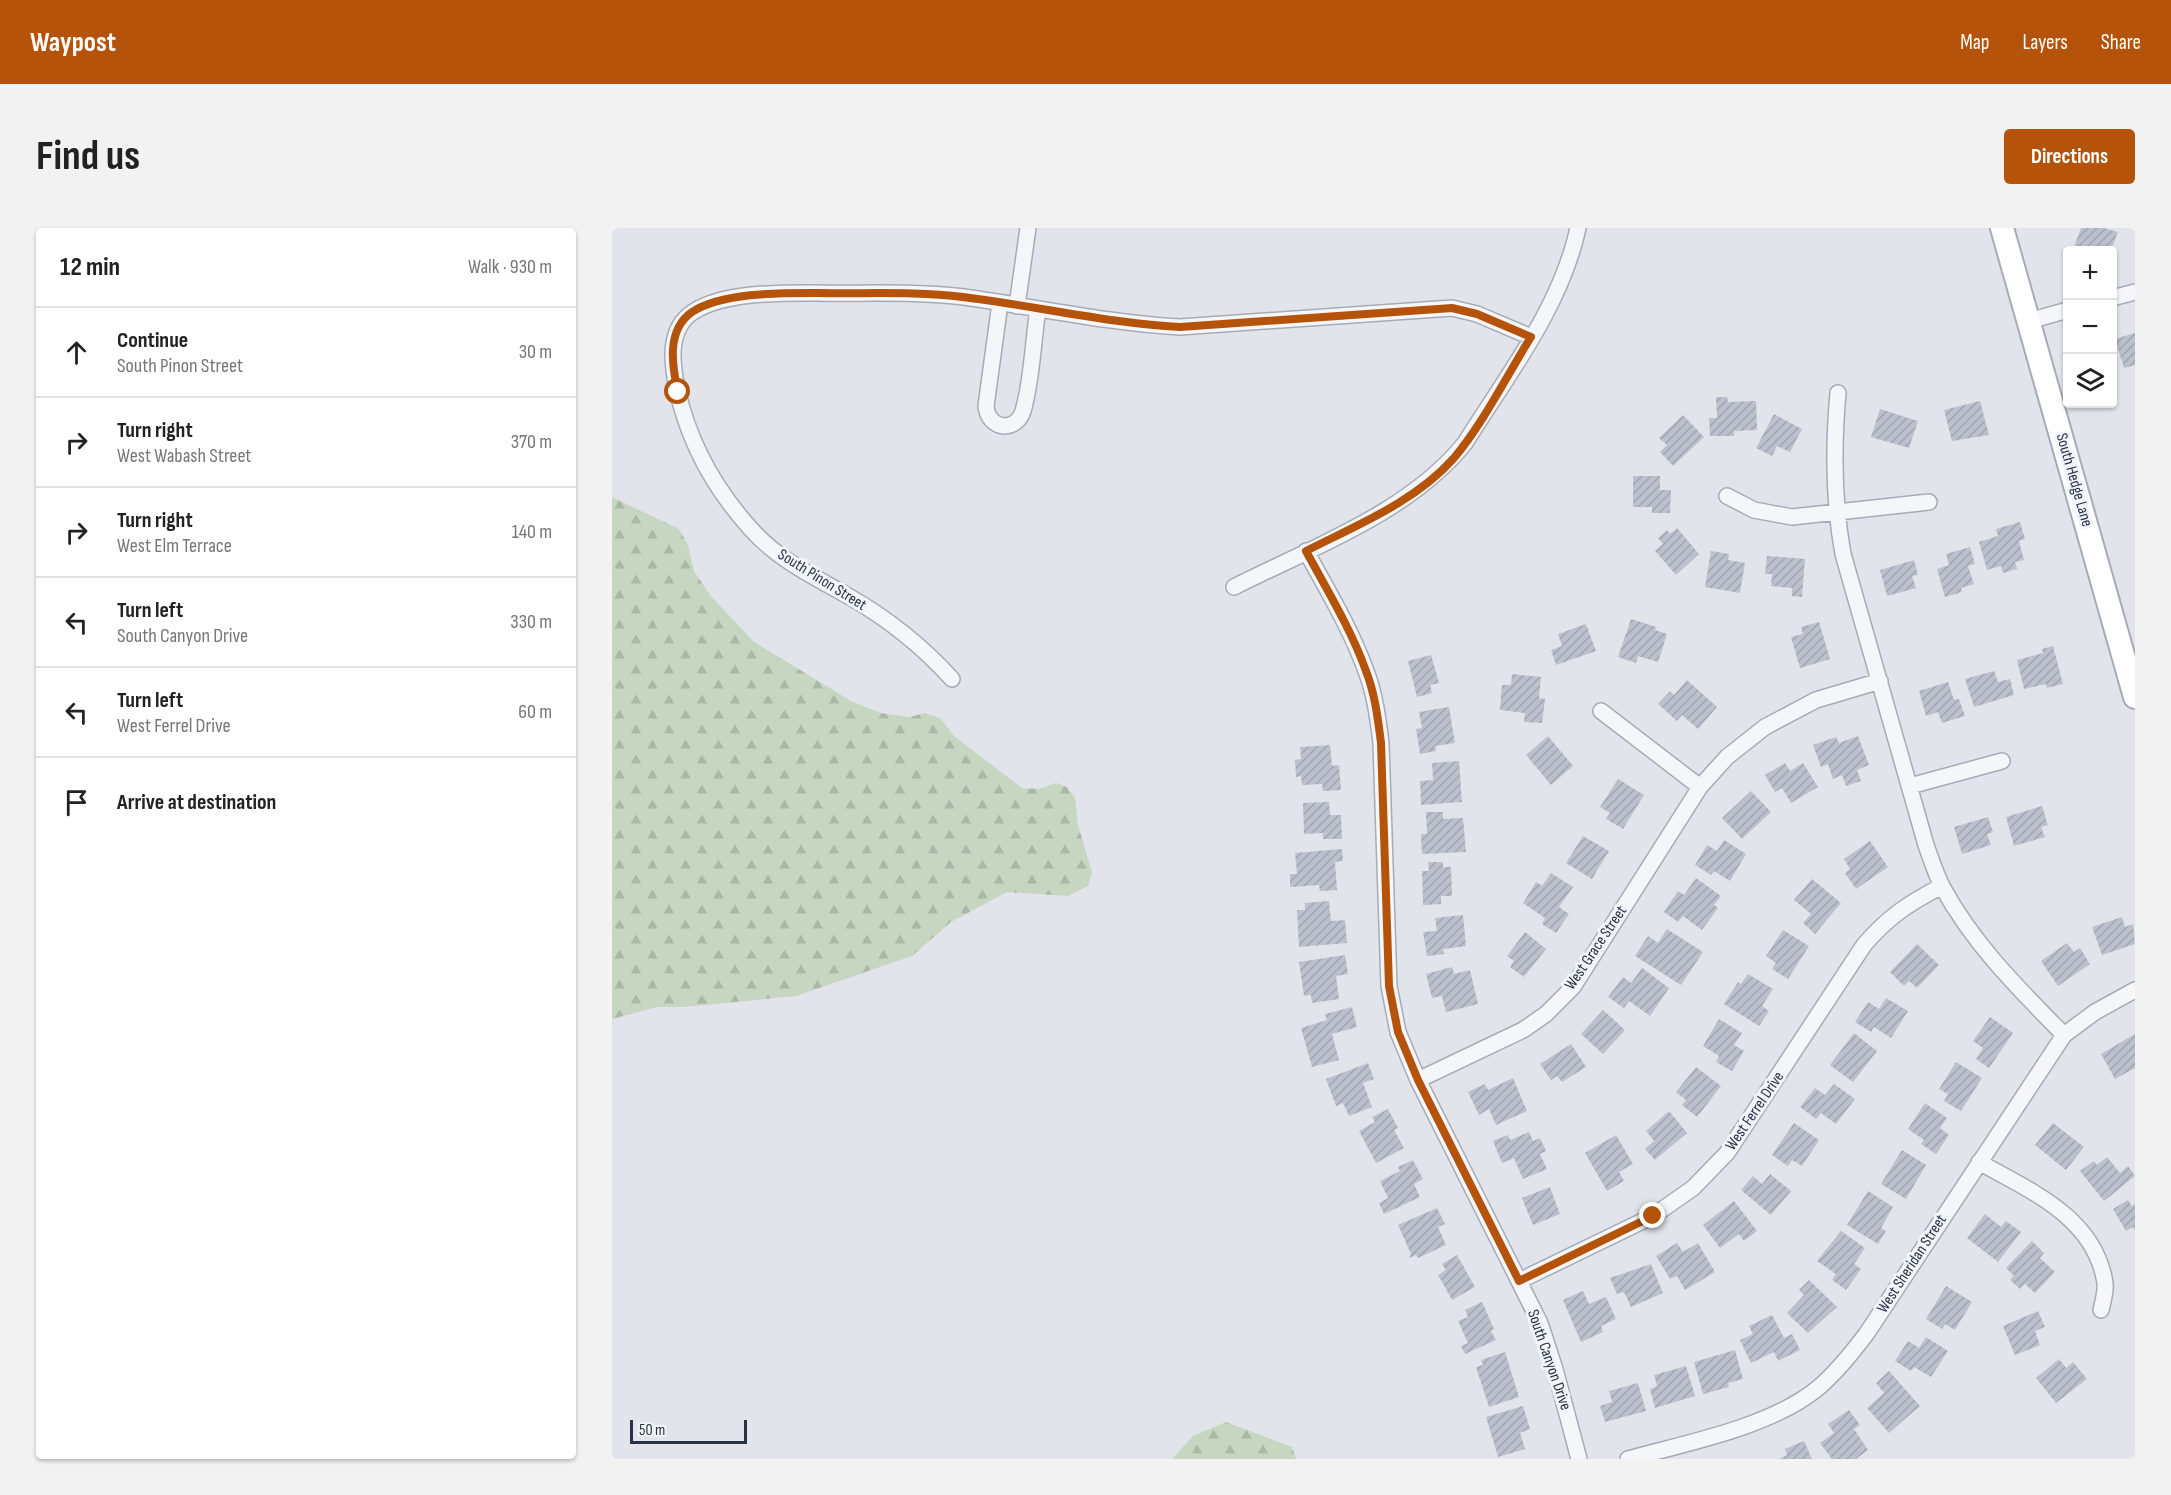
<!DOCTYPE html>
<html lang="en">
<head>
<meta charset="utf-8">
<style>
	:root { --surface:#fff; --page:#f2f2f2; --text:#222; --muted:#767676; --line:#e0e0e0; --accent:#b45309 }
	body { margin:0; font-family:"Sofia Sans Condensed",sans-serif; background:var(--page); color:var(--text) }
	.controls { position:absolute; right:18px; top:18px; display:grid; overflow:hidden; border-radius:6px; box-shadow:0 2px 4px #0004 }
	.controls button { width:54px; height:54px; display:grid; place-items:center; padding:0; border:0; border-bottom:2px solid var(--line); background:var(--surface); color:var(--text); font:30px sans-serif }
	.scale { position:absolute; left:18px; bottom:15px; width:117px; box-sizing:border-box; padding-left:6px; border:3px solid #283145; border-top:0; font-size:16px; line-height:21px; white-space:nowrap; color:#283145; -webkit-text-stroke:4px #f1f4f8; paint-order:stroke }
	.stop { position:absolute; width:18px; height:18px; margin:-14px; border:4px solid #b45309; border-radius:50%; background:#fff }
	.stop.end { background:#b45309; border-color:#fff; box-shadow:0 2px 6px #0008 }
	.list { margin:0; padding:0; list-style:none }
	h2 { display:flex; justify-content:space-between; align-items:center; height:78px; margin:0; padding:0 24px; font-size:26px }
	h2 small { font-size:20px; font-weight:400; color:var(--muted) }
	.list li { display:grid; grid-template-columns:39px 1fr auto; gap:18px; align-items:center; box-sizing:border-box; height:90px; padding:0 24px; border-top:2px solid var(--line) }
	.list b { display:block; font-size:22px; white-space:nowrap }
	.list p { margin:0; font-size:20px; white-space:nowrap; color:var(--muted) }
	.list em { font-size:20px; font-style:normal; color:var(--muted) }
	.icon { flex:none; width:33px; height:33px; fill:none; stroke:currentColor; stroke-width:2; stroke-linecap:round; stroke-linejoin:round }
	.map { position:relative; flex:none; width:1523px; height:1231px; overflow:hidden; border-radius:6px }
	header { display:flex; align-items:center; gap:36px; box-sizing:border-box; height:84px; padding:0 30px; background:var(--accent); color:#fff }
	header strong { font-size:28px }
	nav { display:flex; gap:33px; margin-inline-start:auto; font-size:21px }
	.intro { display:flex; align-items:center; justify-content:space-between; box-sizing:border-box; height:144px; padding:0 36px }
	h1 { margin:0; font-size:42px }
	.button { padding:15px 27px; border-radius:6px; background:var(--accent); color:#fff; font-size:21px; font-weight:700 }
	main { display:flex; gap:36px; padding:0 36px }
	aside { flex:1; background:var(--surface); border-radius:6px; box-shadow:0 2px 4px #0004 }
	.map>svg:first-child { display:block }
	.forest { fill:url(#forest-firs) }
	.building { fill:url(#building-hatch) }
	.lines { fill:none; stroke-linecap:round; stroke-linejoin:round }
	.street-casing { stroke:#a6abb6; stroke-width:18 }
	.secondary-casing { stroke:#a6abb6; stroke-width:26 }
	.street { stroke:#f5f6f9; stroke-width:15 }
	.secondary { stroke:#fff; stroke-width:22 }
	.route { stroke:#b45309; stroke-width:8 }
	.labels { text-anchor:middle; dominant-baseline:central; stroke-width:6; stroke-linejoin:round; paint-order:stroke }
	.street-label { font-size:16px; fill:#283145; stroke:#f1f4f8 }
</style>
</head>
<body>
<header>
<strong>Waypost</strong>
<nav><a>Map</a><a>Layers</a><a>Share</a></nav>
</header>
<div class="intro"><h1>Find us</h1><a class="button">Directions</a></div>
<main>
<aside>
<h2>12 min<small>Walk · 930 m</small></h2>
<ul class="list">
<li><svg class="icon" aria-label="ahead" viewBox="0 0 24 24"><path d="M12 20V5M6 11l6-6 6 6"/></svg><div><b>Continue</b><p>South Pinon Street</p></div><em>30 m</em></li>
<li><svg class="icon" aria-label="right" viewBox="0 0 24 24"><path d="M7 20v-9h11M14 6l5 5-5 5"/></svg><div><b>Turn right</b><p>West Wabash Street</p></div><em>370 m</em></li>
<li><svg class="icon" aria-label="right" viewBox="0 0 24 24"><path d="M7 20v-9h11M14 6l5 5-5 5"/></svg><div><b>Turn right</b><p>West Elm Terrace</p></div><em>140 m</em></li>
<li><svg class="icon" aria-label="left" viewBox="0 0 24 24"><path d="M17 20v-9H6M10 6l-5 5 5 5"/></svg><div><b>Turn left</b><p>South Canyon Drive</p></div><em>330 m</em></li>
<li><svg class="icon" aria-label="left" viewBox="0 0 24 24"><path d="M17 20v-9H6M10 6l-5 5 5 5"/></svg><div><b>Turn left</b><p>West Ferrel Drive</p></div><em>60 m</em></li>
<li><svg class="icon" aria-label="arrive" viewBox="0 0 24 24"><path d="M6 21V4h12l-3 4 3 4H6"/></svg><div><b>Arrive at destination</b></div></li>
</ul>
</aside>
<div class="map">
<svg width="1523" height="1231" viewBox="0 0 1523 1231">
	<defs>
		<pattern id="forest-firs" width="22" height="20" patternUnits="userSpaceOnUse" patternTransform="scale(1.5)"><rect width="22" height="20" fill="#c6d6c1"/><path d="M5 1l3.5 6h-7zM16 11l3.5 6h-7z" fill="#aab8a7"/></pattern>
		<pattern id="building-hatch" width="6" height="6" patternUnits="userSpaceOnUse" patternTransform="scale(1.5)"><rect width="6" height="6" fill="#bbc0cc"/><path d="M-1 1l2-2M0 6l6-6M5 7l2-2" fill="none" stroke="#a1a5b1"/></pattern>
	</defs>
	<rect width="100%" height="100%" fill="#e1e5eb"/>
	<path class="forest" d="M0,269L67,301L76,317L82,343L98,367L142,414L239,473L269,485L297,489L313,485L328,490L342,508L410,560L427,561L444,555L455,559L463,570L466,597L480,644L476,658L456,668L395,664L339,694L300,728L184,768L72,779H45L0,791Z
		M614,1194L680,1219L684,1231H560L581,1208Z"/>
	<path class="building" d="M1469,0H1492L1506,4L1499,22H1461Z
		M1523,105V137L1512,140L1503,111Z
		M1104,169H1115L1116,174L1144,173L1145,202L1122,203V208H1098L1097,190H1105Z
		M1368,173L1377,207L1340,213L1332,182Z
		M1268,181L1306,193L1297,220L1259,209Z
		M1162,186L1190,201L1178,224L1165,218L1160,228L1144,220Z
		M1071,187L1092,209L1061,238L1048,224L1055,217L1047,210Z
		M1021,248H1048V262H1059L1058,285H1040V279H1021Z
		M1408,294L1413,311L1407,313L1412,332L1403,334L1405,341L1391,345L1389,338L1375,342L1367,314L1386,308L1384,301Z
		M1065,300L1087,326L1064,347L1043,323L1051,316L1046,310L1055,302L1058,306Z
		M1358,319L1363,336L1356,338L1362,356L1349,360L1350,364L1333,369L1325,341L1337,337L1334,326Z
		M1099,323L1117,326L1116,332L1133,335L1128,365L1093,359Z
		M1155,328L1193,331L1190,369L1180,368V360L1159,358L1160,346H1153Z
		M1302,332L1306,347L1300,348L1304,360L1275,368L1268,342Z
		M1019,391L1044,399L1043,402L1055,406L1046,434L1026,428L1024,435L1006,429Z
		M1207,394L1218,431L1188,440L1179,409L1191,406L1189,399Z
		M974,396L984,423L944,437L939,422L950,418L946,406Z
		M1441,418L1451,456L1435,460L1434,456L1412,461L1405,432L1431,425L1430,421Z
		M819,427L827,455L818,457L820,465L805,469L796,433Z
		M1382,443L1386,454L1398,451L1402,467L1362,479L1353,451Z
		M900,446L929,449L927,470L933,471L930,495L912,494L913,485L888,482L890,457H899Z
		M1075,452L1105,479L1086,501L1070,487L1065,493L1046,476L1058,463L1062,467Z
		M1336,454L1342,472L1347,471L1353,488L1330,495L1326,484L1314,488L1307,463Z
		M837,479L843,515L823,518L824,523L808,526L804,501L810,500L807,484Z
		M936,508L961,538L939,557L914,527Z
		M1246,508L1257,537L1245,542L1249,553L1234,558L1230,547L1221,551L1216,536L1209,539L1201,517L1224,509L1227,515Z
		M718,517L720,538L727,537L729,562L711,563L710,556L690,557L689,548L684,549L683,532L689,531L688,519Z
		M847,533L850,574L809,577L808,553L821,552L820,535Z
		M1173,535L1178,543L1191,535L1206,559L1179,575L1170,560L1163,564L1153,547Z
		M1006,551L1032,567L1011,601L994,591L998,585L988,579Z
		M1139,563L1159,584L1130,611L1110,590Z
		M717,574L718,587H729L730,611H711V605L692,606L691,575Z
		M1430,578L1436,597L1429,599L1433,609L1402,618L1394,589Z
		M814,584H831V591L851,590L854,624L810,626L809,606H815Z
		M1376,589L1381,604L1375,606L1379,617L1350,626L1342,599Z
		M971,608L997,623L980,651L954,635Z
		M1112,612L1134,626L1118,653L1102,643L1099,647L1083,637L1095,617L1105,623Z
		M1258,613L1276,639L1244,661L1233,645L1238,641L1232,631Z
		M730,621L731,633L723,634L725,662L708,663L707,657L678,659V646H685L683,625Z
		M816,634H831V639H839L840,668H829V676L811,677L810,643H817Z
		M939,645L961,659L947,679L957,686L944,705L930,696L933,690L911,675L924,654L930,658Z
		M1084,650L1109,668L1102,677L1106,680L1090,702L1071,688L1066,694L1052,684L1066,663L1072,667Z
		M1200,651L1229,675L1203,706L1191,695L1199,686L1182,672Z
		M717,673L719,693L733,692L735,715L687,719L685,682H693V675Z
		M851,687L854,718L831,721L832,726L815,728L811,704L825,703L823,690Z
		M1510,689L1513,699L1521,696L1523,716L1490,727L1480,699Z
		M1055,701L1091,724L1069,757L1023,728L1036,708L1046,715Z
		M1171,702L1197,718L1176,751L1160,741L1164,735L1154,728Z
		M913,704L934,721L912,749L898,739L902,733L895,728Z
		M1455,715L1462,724L1468,720L1478,736L1446,758L1429,733Z
		M1305,716L1327,737L1305,760L1297,753L1292,758L1278,744Z
		M733,727L736,746L724,748L727,771L700,775L699,767L692,768L687,734Z
		M840,739L842,746L858,742L866,776L834,784L830,768L820,770L814,746Z
		M1030,740L1057,760L1038,788L1017,773L1012,780L996,769L1011,749L1019,755Z
		M1136,746L1161,761L1150,778L1157,783L1147,798L1112,776L1126,754L1129,756Z
		M1274,770L1296,783L1279,810L1262,799L1259,804L1243,794L1256,774L1267,781Z
		M740,779L745,799L720,806L727,832L700,839L689,800L715,792L713,786Z
		M991,782L1013,802L991,826L969,806Z
		M1378,789L1401,805L1377,840L1364,831L1371,820L1361,813Z
		M1107,791L1130,805L1122,817L1132,823L1120,843L1104,834L1107,828L1091,818Z
		M1242,805L1265,823L1241,854L1218,837Z
		M1523,806V840L1503,851L1489,826Z
		M959,816L974,839L950,854L945,848L939,852L928,836Z
		M1344,834L1370,850L1349,883L1332,873L1336,866L1327,861Z
		M756,835L762,851L751,855L760,879L737,888L731,875L724,878L714,851Z
		M1084,839L1109,858L1085,889L1070,877L1074,872L1064,864Z
		M901,850L915,883L884,897L877,881L867,887L856,864L873,856L876,862Z
		M1222,856L1243,871L1224,896L1209,885L1204,891L1188,879L1203,860L1213,867Z
		M1313,875L1335,890L1328,900L1337,907L1324,926L1309,916L1312,912L1296,901Z
		M776,881L786,900L782,902L792,920L764,935L747,903L763,894L760,889Z
		M1057,883L1075,905L1043,932L1033,921L1042,913L1034,903Z
		M1182,895L1207,912L1190,938L1180,932L1176,938L1160,927Z
		M1441,895L1472,919L1454,942L1423,917Z
		M917,904L921,913L928,910L934,923L928,926L935,941L911,951L902,930L890,935L881,913L896,907L898,912Z
		M1004,907L1021,936L1007,944L1012,953L995,963L973,925Z
		M1290,922L1314,937L1294,971L1269,956Z
		M1495,929L1508,945L1516,938L1523,948L1492,973L1468,943L1482,933L1485,937Z
		M801,932L811,951L802,956L808,969L772,986L767,975L776,970L768,953L788,943L786,939Z
		M1158,946L1179,963L1159,987L1129,962L1141,948L1150,956Z
		M938,959L948,986L921,997L910,970Z
		M1256,963L1281,979L1269,1000L1274,1003L1266,1016L1235,997Z
		M1516,972L1520,978L1523,976V1003L1521,999L1514,1003L1501,981Z
		M1122,973L1145,1003L1132,1013L1127,1006L1108,1020L1091,997Z
		M825,980L833,996L826,999L834,1017L806,1030L804,1027L797,1030L799,1026L786,997Z
		M1373,986L1389,999L1394,993L1409,1004L1386,1034L1355,1010Z
		M1229,1003L1253,1020L1242,1036L1249,1041L1234,1062L1220,1052L1224,1046L1205,1033Z
		M1420,1013L1432,1025L1428,1030L1443,1044L1423,1065L1413,1056L1408,1061L1398,1052L1402,1048L1394,1040Z
		M1065,1015L1071,1024L1086,1015L1103,1044L1073,1062L1065,1048L1058,1051L1044,1028Z
		M845,1027L863,1059L840,1072L826,1047L834,1042L830,1036Z
		M1039,1036L1051,1065L1019,1079L1012,1064L1005,1066L998,1050Z
		M1197,1052L1225,1079L1196,1105L1175,1085L1192,1067L1187,1062Z
		M1334,1058L1360,1074L1343,1102L1333,1096L1330,1101L1314,1091Z
		M971,1063L977,1076L994,1069L1004,1091L989,1098L991,1104L969,1114L951,1072Z
		M870,1074L882,1101L879,1103L884,1112L853,1126L849,1118L856,1115L846,1093L856,1089L853,1082Z
		M1426,1083L1433,1099L1423,1103L1428,1117L1403,1127L1391,1098Z
		M1160,1087L1172,1110L1180,1106L1188,1122L1166,1133L1162,1124L1139,1135L1128,1112L1141,1106L1137,1098Z
		M1314,1109L1336,1123L1319,1149L1302,1139L1299,1143L1283,1133L1296,1113L1307,1120Z
		M1123,1122L1131,1151L1116,1155L1117,1159L1091,1166L1082,1134Z
		M893,1124L907,1169L877,1179L864,1139L871,1137L869,1132Z
		M1447,1131L1454,1140L1461,1134L1475,1151L1444,1175L1424,1150Z
		M1074,1138L1083,1168L1043,1180L1038,1161L1045,1158L1042,1147Z
		M1277,1143L1308,1178L1277,1205L1255,1180L1272,1165L1264,1155Z
		M1026,1155L1034,1183L993,1194L988,1178L1000,1174L997,1163Z
		M911,1178L918,1201L908,1205L913,1221L886,1229L874,1189Z
		M1237,1182L1248,1197L1242,1201L1256,1222L1244,1231H1220L1208,1215L1222,1205L1216,1196Z
		M1192,1213L1200,1231H1167L1175,1227L1173,1221Z"/>
	<g class="lines">
		<g class="street-casing">
			<path id="street" d="M1500,70L1523,64
				M388,75L374,178C376,202 404,205 411,183C420,153 421,113 426,81
				M405,78L416,0
				M1417,93L1456,82
				M1226,165C1221,220 1221,271 1231,326L1314,617C1319,631 1324,647 1331,660C1362,717 1407,761 1452,807
				M1115,268L1142,282L1180,289L1317,274
				M694,323C715,362 739,401 754,443C763,466 766,491 769,515L777,758L786,804L806,852L928,1095L943,1141L967,1231
				M622,359C699,320 798,284 853,215C895,148 949,79 966,0
				M340,451C310,418 275,390 236,368C201,348 165,331 138,300C102,260 77,215 65,161C60,136 55,101 81,84C112,64 167,65 203,65C252,66 303,63 352,69C424,79 495,95 568,99L840,80L865,86L919,109
				M989,483L1088,559
				M1298,558L1390,533
				M806,852L911,802L934,786L961,759L1088,559L1115,529L1153,499L1204,472L1268,453
				M1367,934C1418,963 1483,989 1493,1055C1494,1063 1491,1074 1489,1082
				M907,1053L1041,988L1081,960L1115,925L1252,717C1276,689 1297,675 1330,658
				M1016,1231C1074,1215 1159,1199 1206,1160C1225,1144 1240,1125 1255,1105L1452,807L1483,784L1523,762"/>
		</g>
		<g class="secondary-casing">
			<path id="secondary" d="M1390,0L1523,469"/>
		</g>
		<use href="#street" class="street"/>
		<use href="#secondary" class="secondary"/>
	</g>
	<g class="lines">
		<path class="route" d="M66,164C60,138 54,102 80,84C111,64 170,65 206,65C254,66 303,63 351,69C424,78 495,95 568,99L840,80L865,86L919,109C894,149 872,194 842,230C803,274 745,297 694,323C715,362 739,401 754,443C763,466 766,491 769,515L777,758L786,804L806,852L907,1053L1041,988"/>
	</g>
	<g class="labels">
		<g class="street-label">
			<text transform="translate(1462 252) rotate(74)">South Hedge Lane</text>
			<text transform="translate(210 352) rotate(32)">South Pinon Street</text>
			<text transform="translate(984 720) rotate(-56)">West Grace Street</text>
			<text transform="translate(1143 883) rotate(-56)">West Ferrel Drive</text>
			<text transform="translate(1300 1036) rotate(-57)">West Sheridan Street</text>
			<text transform="translate(937 1132) rotate(71)">South Canyon Drive</text>
		</g>
	</g>
</svg>
<div class="controls">
<button>+</button>
<button>−</button>
<button><svg class="icon" aria-label="layers" viewBox="0 0 24 24"><path d="M12 4l9 5-9 5-9-5zM3 14l9 5 9-5"/></svg></button>
</div>
<div class="scale">50 m</div>
<div class="stop" style="left:66px;top:164px"></div>
<div class="stop end" style="left:1041px;top:988px"></div>
</div>
</main>
</body>
</html>
